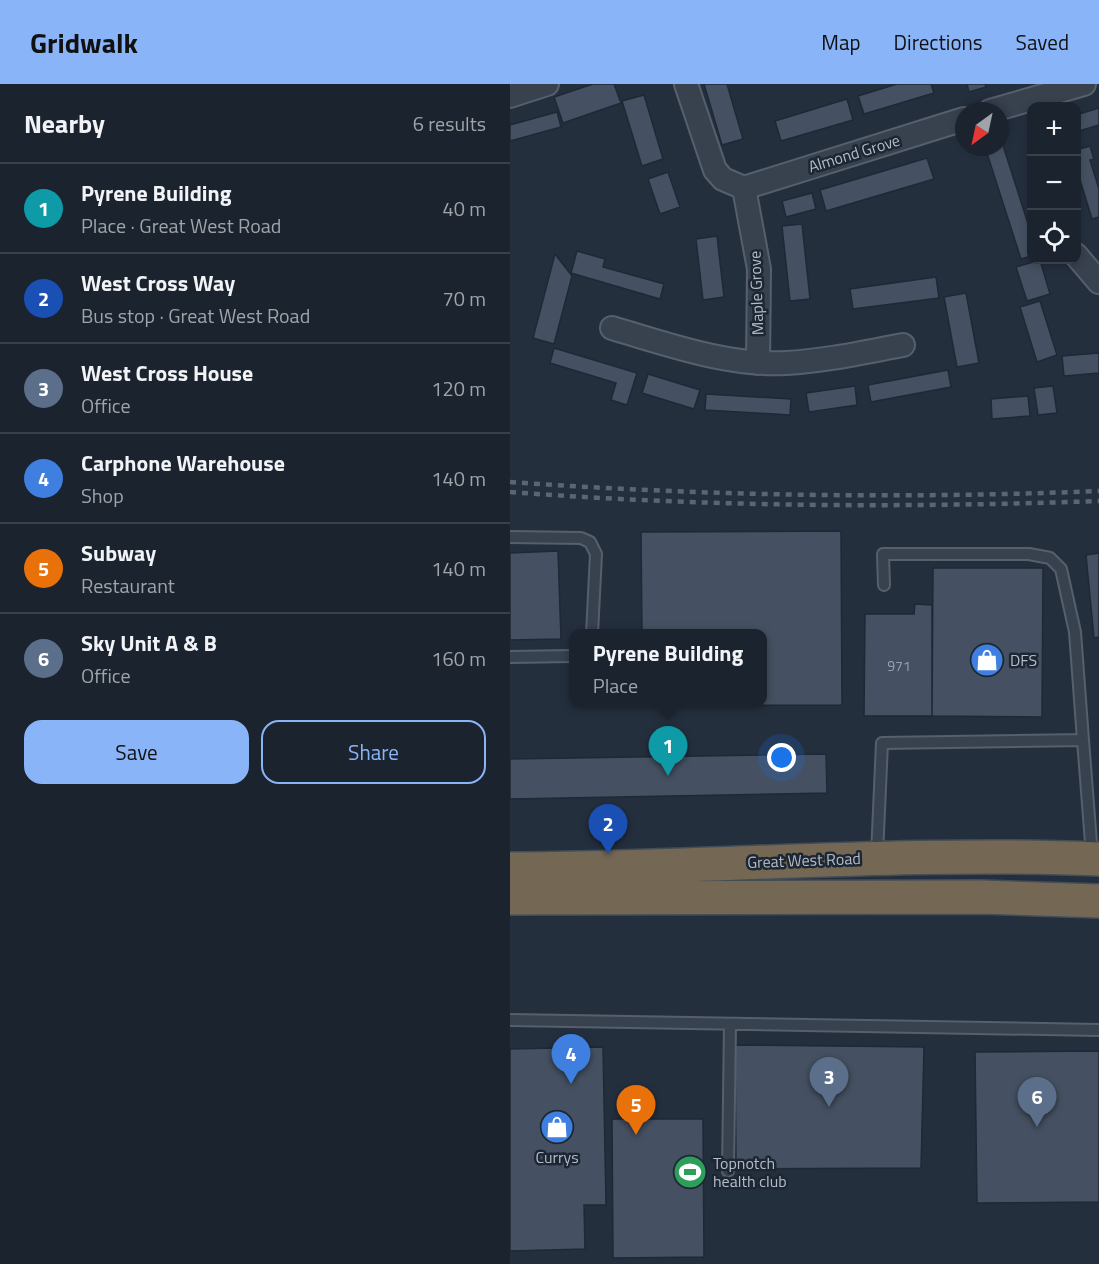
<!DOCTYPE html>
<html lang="en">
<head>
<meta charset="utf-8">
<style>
	:root { --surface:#1b232e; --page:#242b36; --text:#f1f3f6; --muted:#a0a4aa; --line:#39404a; --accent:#8ab4f8 }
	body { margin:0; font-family:"Titillium Web",sans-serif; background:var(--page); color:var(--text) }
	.controls { position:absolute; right:18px; top:18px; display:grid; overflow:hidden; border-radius:12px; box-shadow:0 3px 9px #0003 }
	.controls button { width:54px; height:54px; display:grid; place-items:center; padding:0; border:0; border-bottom:2px solid var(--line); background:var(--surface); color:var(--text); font:30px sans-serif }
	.compass { position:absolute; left:445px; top:18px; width:54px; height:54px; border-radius:50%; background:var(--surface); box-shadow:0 3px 9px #0003; rotate:213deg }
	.you { position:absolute; left:272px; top:674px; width:21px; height:21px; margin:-15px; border:4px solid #fff; border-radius:50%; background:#1a73e8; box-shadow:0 0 0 9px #1a73e833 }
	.badge { display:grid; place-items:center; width:39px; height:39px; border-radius:50%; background:var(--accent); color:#fff; font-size:20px; font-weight:700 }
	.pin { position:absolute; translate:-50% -50px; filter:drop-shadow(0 2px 3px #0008) }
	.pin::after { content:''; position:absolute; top:32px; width:21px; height:18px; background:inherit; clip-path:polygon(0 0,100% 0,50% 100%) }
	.popup { position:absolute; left:59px; top:545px; width:198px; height:78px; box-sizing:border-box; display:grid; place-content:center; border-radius:12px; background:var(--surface); filter:drop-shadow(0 2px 4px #0005); font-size:20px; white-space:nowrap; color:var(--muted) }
	.popup b { font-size:22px; color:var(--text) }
	.popup::after { content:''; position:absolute; left:50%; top:100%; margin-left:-12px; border:12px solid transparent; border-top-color:var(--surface) }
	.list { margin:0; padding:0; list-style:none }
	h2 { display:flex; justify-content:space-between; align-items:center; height:78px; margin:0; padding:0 24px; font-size:26px }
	h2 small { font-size:20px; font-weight:400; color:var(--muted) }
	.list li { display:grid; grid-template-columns:39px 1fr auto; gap:18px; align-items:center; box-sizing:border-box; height:90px; padding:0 24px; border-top:2px solid var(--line) }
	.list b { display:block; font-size:22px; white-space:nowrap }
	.list p { margin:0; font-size:20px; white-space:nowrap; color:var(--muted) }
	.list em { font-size:20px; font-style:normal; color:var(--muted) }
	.actions { display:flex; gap:12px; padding:18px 24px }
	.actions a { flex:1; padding:14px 0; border:2px solid var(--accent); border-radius:18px; text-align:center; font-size:21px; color:var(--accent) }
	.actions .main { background:var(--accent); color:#111 }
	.icon { flex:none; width:33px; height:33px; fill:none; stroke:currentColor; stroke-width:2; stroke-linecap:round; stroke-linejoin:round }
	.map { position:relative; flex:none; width:589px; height:1180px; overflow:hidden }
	header { display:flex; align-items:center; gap:36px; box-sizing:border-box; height:84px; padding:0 30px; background:var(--accent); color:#111 }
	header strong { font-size:28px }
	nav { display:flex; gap:33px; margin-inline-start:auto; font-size:21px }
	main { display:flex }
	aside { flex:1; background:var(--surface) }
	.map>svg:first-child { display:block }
	.building { fill:#455162; stroke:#1f2835; stroke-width:1.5 }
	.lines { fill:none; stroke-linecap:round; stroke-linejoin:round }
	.lane-casing { stroke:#565f6c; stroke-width:14 }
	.street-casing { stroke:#565f6c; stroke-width:26 }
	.highway-casing { stroke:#434c59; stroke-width:36 }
	.lane { stroke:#38414e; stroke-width:10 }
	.street { stroke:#38414e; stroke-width:22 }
	.highway { stroke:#746855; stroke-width:33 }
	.rail { stroke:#5a6575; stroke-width:4.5; stroke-dasharray:6 6; stroke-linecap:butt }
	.labels { text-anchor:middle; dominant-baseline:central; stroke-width:5; stroke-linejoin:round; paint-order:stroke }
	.number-label { font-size:14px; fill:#98a1af }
	.street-label { font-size:16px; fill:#b4bcc9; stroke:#1d2633 }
	.poi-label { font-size:16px; fill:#b4bcc9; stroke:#1d2633; text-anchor:start }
</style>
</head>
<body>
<header>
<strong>Gridwalk</strong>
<nav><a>Map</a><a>Directions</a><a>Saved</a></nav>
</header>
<main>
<aside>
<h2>Nearby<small>6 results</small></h2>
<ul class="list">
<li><span class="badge" style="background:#0f9aa8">1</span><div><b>Pyrene Building</b><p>Place · Great West Road</p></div><em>40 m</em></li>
<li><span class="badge" style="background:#1a4fb4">2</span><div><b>West Cross Way</b><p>Bus stop · Great West Road</p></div><em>70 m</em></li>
<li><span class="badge" style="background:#5c6f8a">3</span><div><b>West Cross House</b><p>Office</p></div><em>120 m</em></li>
<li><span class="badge" style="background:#3f7fe0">4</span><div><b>Carphone Warehouse</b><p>Shop</p></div><em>140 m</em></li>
<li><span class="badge" style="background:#e8710a">5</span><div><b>Subway</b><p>Restaurant</p></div><em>140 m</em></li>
<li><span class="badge" style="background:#5c6f8a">6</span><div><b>Sky Unit A &amp; B</b><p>Office</p></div><em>160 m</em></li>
</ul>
<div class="actions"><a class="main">Save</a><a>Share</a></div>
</aside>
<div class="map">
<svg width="589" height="1180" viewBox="0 0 589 1180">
	<rect width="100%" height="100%" fill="#242f3e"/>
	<path class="building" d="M83,0H104L111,19L53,39L44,13Z
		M194,0H217L233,55L212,61Z
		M387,0H421L424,9L354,30L348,12Z
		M457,0H475L476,3L459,8Z
		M134,11L153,75L132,82L112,17Z
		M337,15L343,36L271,57L265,37Z
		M589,24V41L566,48V31Z
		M47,28L51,43L0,57V41Z
		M490,52L522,152V172L511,175L475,63H490Z
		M580,62L584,75L580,76L589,105V133L582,135L566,83V66Z
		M417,74L424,95L316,127L310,106Z
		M158,88L170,123L150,130L138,95Z
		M302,109L306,125L276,133L272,117Z
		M292,140L300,215L280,217L272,142Z
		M207,152L214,213L193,216L186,155Z
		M67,167L95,175L93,183L154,200L150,215L61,189Z
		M45,170L62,192L44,260L23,254Z
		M530,176L540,210L517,217L506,183Z
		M426,193L429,214L343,225L340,205Z
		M456,209L469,279L447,283L434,213Z
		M530,217L547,271L527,278L510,223Z
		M44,264L127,289L117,321L101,316L106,299L40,279Z
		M589,269V289L554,292L552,272Z
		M438,286L441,303L361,318L358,301Z
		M138,290L190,306L184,325L132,309Z
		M345,302L347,321L299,328L296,309Z
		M543,302L547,329L528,331L524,304Z
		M196,310L281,315L280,331L195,326Z
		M518,312L520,332L482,335L481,315Z
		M331,447L332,621L89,622V618H252V550H132L131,448Z
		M48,467L51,555L0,556V469Z
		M589,469V553L584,554L576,471Z
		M423,484H533L532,633L422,632Z
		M405,520L422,521V632H354L355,530H404Z
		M316,670L317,709L0,715V675Z
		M225,961L414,963L411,1084L226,1085Z
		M93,963L96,1121H74L75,1165L0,1167V965Z
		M589,967V1118L467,1119L465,968Z
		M102,1035H193L194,1173L103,1174Z"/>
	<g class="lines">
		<g class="lane-casing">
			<path id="lane" d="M0,453L71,454L80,458L86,470L82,550
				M374,501L373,470H519L540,474L551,485L565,548L573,656
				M0,573L63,572
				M367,771L372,659L573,656L582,772
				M0,936L589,946
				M218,1087L220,941"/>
		</g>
		<g class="street-casing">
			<path id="street" d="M176,0L205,86L213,95L234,104
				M0,12L37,0
				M480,27L574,0
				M234,104L454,35
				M234,104L249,185L248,279
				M566,171L589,198
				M102,244C157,260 217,282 276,279C315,277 355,268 393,261"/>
		</g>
		<g class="highway-casing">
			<path id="highway" d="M0,785C196,784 392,767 589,775
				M0,814L471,813L589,817"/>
		</g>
		<use href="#lane" class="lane"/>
		<use href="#street" class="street"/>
		<use href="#highway" class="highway"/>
		<path class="rail" d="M0,398C196,412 392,415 589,407
			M0,408C197,423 391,424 589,417"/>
	</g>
	<defs>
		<g id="shop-disc" transform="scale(1.725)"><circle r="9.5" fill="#3f7fe0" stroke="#1d2633"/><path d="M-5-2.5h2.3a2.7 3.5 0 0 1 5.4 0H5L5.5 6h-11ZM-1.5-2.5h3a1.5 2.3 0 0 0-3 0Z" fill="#fff"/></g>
		<g id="stadium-disc" transform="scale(1.725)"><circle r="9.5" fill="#2e9e5b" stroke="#1d2633"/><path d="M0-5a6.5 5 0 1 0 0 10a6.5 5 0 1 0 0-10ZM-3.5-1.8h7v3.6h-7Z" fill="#fff"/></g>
	</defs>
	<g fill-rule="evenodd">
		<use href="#shop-disc" x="477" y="576"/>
		<use href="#shop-disc" x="47" y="1043"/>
		<use href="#stadium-disc" x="180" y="1088"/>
	</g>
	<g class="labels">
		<g class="number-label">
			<text x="389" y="581">971</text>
		</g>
		<g class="street-label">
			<text transform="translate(344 69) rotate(-17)">Almond Grove</text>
			<text transform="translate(246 209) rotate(-92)">Maple Grove</text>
			<text transform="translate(294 776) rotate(-2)">Great West Road</text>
		</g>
		<g class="poi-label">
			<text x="500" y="576">DFS</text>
			<text x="47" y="1073" text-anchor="middle">Currys</text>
			<text x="203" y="1079">Topnotch<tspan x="203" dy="18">health club</tspan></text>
		</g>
	</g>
</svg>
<div class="controls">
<button>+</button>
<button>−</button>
<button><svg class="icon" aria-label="locate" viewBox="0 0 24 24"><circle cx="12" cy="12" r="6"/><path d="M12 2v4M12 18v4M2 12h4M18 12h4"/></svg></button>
</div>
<svg class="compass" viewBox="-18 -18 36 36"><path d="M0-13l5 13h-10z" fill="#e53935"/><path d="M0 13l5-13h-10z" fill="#a0a4aa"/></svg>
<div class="you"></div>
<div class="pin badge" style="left:158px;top:692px;background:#0f9aa8">1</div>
<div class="popup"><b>Pyrene Building</b>Place</div>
<div class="pin badge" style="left:98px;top:770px;background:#1a4fb4">2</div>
<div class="pin badge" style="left:319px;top:1023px;background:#5c6f8a">3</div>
<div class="pin badge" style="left:61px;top:1000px;background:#3f7fe0">4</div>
<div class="pin badge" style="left:126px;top:1051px;background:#e8710a">5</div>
<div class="pin badge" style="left:527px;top:1043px;background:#5c6f8a">6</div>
</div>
</main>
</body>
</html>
